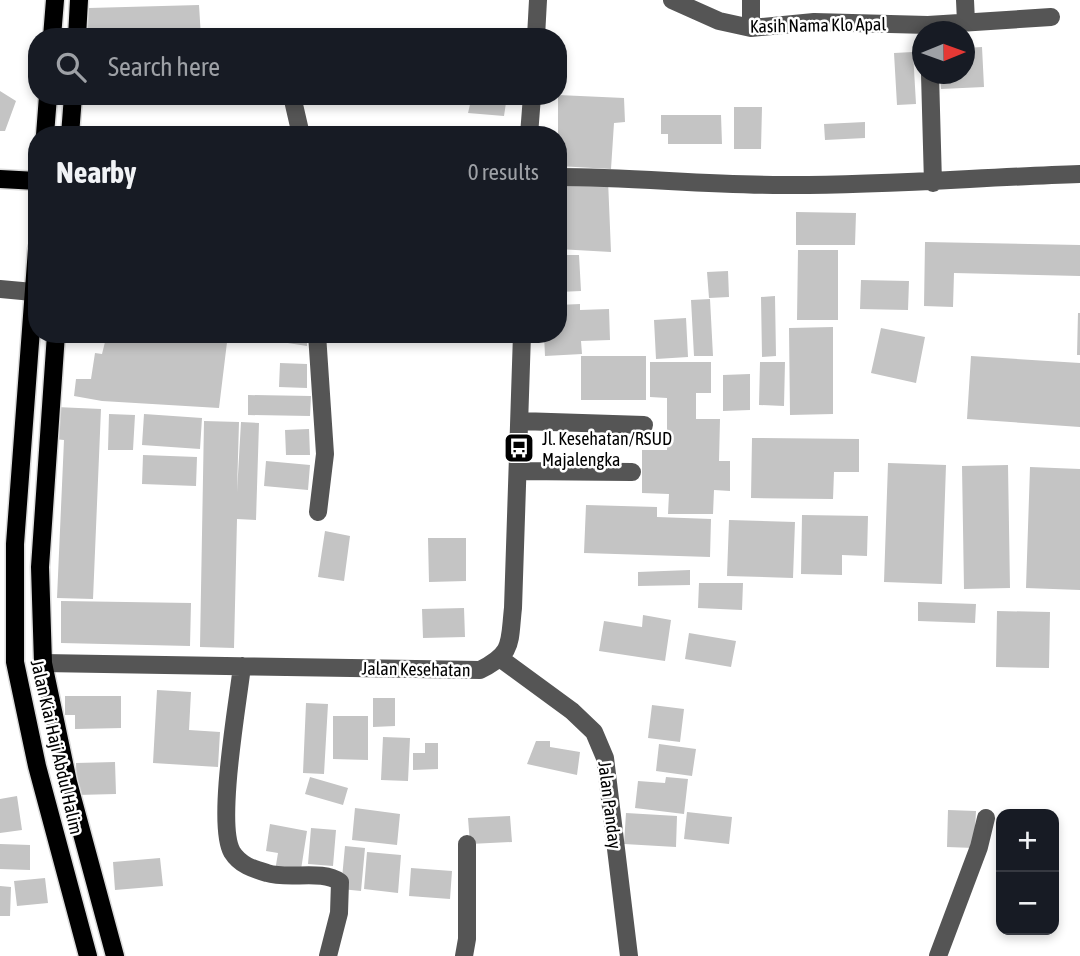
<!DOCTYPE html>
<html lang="en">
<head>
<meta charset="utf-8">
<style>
	:root { --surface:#171b24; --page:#20242c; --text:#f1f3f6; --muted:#9ea1a6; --line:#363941 }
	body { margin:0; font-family:"Asap Condensed",sans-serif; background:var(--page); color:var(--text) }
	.controls { position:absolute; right:21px; bottom:21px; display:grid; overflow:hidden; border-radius:14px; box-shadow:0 4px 10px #0003 }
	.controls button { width:63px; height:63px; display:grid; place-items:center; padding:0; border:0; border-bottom:2px solid var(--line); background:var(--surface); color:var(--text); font:35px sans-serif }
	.compass { position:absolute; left:912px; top:21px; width:63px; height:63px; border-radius:50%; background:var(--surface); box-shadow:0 4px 10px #0003; rotate:89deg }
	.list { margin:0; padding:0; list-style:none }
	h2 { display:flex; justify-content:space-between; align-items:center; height:91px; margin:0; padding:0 28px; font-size:30px }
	h2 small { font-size:23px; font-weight:400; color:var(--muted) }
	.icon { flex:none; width:38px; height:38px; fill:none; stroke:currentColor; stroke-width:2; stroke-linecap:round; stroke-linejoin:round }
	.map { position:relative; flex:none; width:1080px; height:956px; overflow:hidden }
	.search { position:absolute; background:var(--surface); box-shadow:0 4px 10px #0003; left:28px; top:28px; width:539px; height:77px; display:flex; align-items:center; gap:18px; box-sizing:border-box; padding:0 24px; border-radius:28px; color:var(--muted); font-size:26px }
	.panel { position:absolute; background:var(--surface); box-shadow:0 4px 10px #0003; left:28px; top:126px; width:539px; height:217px; border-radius:28px }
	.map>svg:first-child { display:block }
	.building { fill:#c4c4c4 }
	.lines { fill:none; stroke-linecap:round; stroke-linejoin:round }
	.major-casing { stroke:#dbdbdb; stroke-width:21 }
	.minor { stroke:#555; stroke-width:18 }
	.major { stroke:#000; stroke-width:18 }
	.labels { text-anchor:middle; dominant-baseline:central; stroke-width:5; stroke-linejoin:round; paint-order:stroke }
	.street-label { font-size:18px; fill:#000; stroke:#fff }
	.poi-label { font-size:18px; fill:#000; stroke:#fff; text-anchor:start }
</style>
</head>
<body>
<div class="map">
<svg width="1080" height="956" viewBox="0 0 1080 956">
	<rect width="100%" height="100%" fill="#fff"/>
	<path class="building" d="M199,5L201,37H85L89,8Z
		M982,47L984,87L941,89L940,74H964V48Z
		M913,52L916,104L897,105L894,53Z
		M0,91L16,101L5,131H0Z
		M558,95L624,98L625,122L614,123L611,169L558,166Z
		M472,96H507L504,116L468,113Z
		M734,107H762L761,149H734Z
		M661,115H721L722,144H668V134H661Z
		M865,122V138L825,140L824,124Z
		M558,180H608L611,252L558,249Z
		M796,212L856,213L855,245H796Z
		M925,242L1080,245V276L954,273L953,307L924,306Z
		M798,250H838V320H797Z
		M558,255H579L581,291L558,292Z
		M728,271L729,297L709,298L707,272Z
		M861,280L909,281L908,310L860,309Z
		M775,296L776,356L762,357L761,297Z
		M710,299L713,356H694L691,300Z
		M580,304V310L609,309L610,340L581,341L582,354L545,356L544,334H558V305Z
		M1078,313H1080V355H1077Z
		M686,318L688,357L656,359L654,320Z
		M833,327V414L790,415L789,328Z
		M881,328L925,337L916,383L871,373Z
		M107,334H228L219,408L102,401L74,396L76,379H91L95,353L102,354Z
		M242,334H307V346L242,336Z
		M581,356H646V400H581Z
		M971,356L1080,363V427L967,419Z
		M650,362H711V393H696V419H720L719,461H730V491L714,490L713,514H668L669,494L642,493V450H667V398L650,397Z
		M760,362H785L784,406L759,405Z
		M280,363L307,364V388L279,387Z
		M750,374V410L723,411V375Z
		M248,395L311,396L310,416L248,415Z
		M56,407L101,409L93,599L57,598L64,440L54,439Z
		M109,414L135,415L133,450H108Z
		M144,414L202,418L200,449L142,445Z
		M204,421L239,422L237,492L241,422L259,423L256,520L237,519L234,648L200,647Z
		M309,429L310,455H286L285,430Z
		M752,438L859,439V472H834L833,499L751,498Z
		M143,455L197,457L196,486L142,484Z
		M266,461L310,465L308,490L264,486Z
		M888,463L946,465L942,584L884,582Z
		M1008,465L1010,588L964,589L962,466Z
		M1030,467L1080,469V590L1026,588Z
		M586,505L657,507V517L711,519L710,557L584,553Z
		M802,515L868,516L867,556L842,555V575L801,574Z
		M729,520L795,522L793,578L727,576Z
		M325,531L350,536L344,581L318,577Z
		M428,538H466V581L429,582Z
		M690,570V585L638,586V572Z
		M699,583H743L742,610L698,608Z
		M61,601L191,603L190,646L61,643Z
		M918,602L976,604L975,623L918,621Z
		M464,608L465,637L423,638L422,609Z
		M997,611L1050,612L1049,668L996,667Z
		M643,615L671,620L665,661L599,651L604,621L642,627Z
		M689,633L736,641L731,667L685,659Z
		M157,690L191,692L189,730L220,732L218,767L153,763Z
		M65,696H121V728L75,729V715H65Z
		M373,698H395V726L373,727Z
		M306,703L328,704L324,774L303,773Z
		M652,705L684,709L680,742L648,738Z
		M333,716H368V760L333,759Z
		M383,737L410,738L408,781L381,780Z
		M536,741H550V747L580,752L577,775L527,764Z
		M425,743H438V769L413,770V753H425Z
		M659,744L696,749L692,776L656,771Z
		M115,762L116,794L77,795L76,763Z
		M310,777L348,788L343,805L305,794Z
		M666,777L688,779L684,814L635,808L638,781L665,783Z
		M17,796L22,830L0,833V799Z
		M355,808L400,814L397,845L352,840Z
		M948,810L976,811L974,848L947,847Z
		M687,812L732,817L729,844L684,839Z
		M626,813L677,816L676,847L624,844Z
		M510,816L512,842L470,844L468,818Z
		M270,824L307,831L300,876L275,871L278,853L266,851Z
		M311,828L336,830L333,866L308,864Z
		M0,844L30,845V870L0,869Z
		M345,846L365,848L361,891L341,889Z
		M367,852L401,855L398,893L364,889Z
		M160,858L163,886L115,890L113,862Z
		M411,868L452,871L450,899L409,896Z
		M45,878L48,903L17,906L14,881Z
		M0,886L11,887L10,916H0Z"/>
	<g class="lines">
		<g class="major-casing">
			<path id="major" d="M52,37L55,0
				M77,37L79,0
				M45,135L48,96
				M70,135L73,96
				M0,179L37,181
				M37,249L15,544V662L37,766L88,956
				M56,334L40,567L43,663L68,782L115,956"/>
		</g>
		<path class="minor" d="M672,0L719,21L751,28L814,22L928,25L1051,17
			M751,0V28
			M965,0L966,22
			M536,37L538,0
			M930,74L933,183
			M292,96L301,135
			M529,135L532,96
			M558,177C636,177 714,186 793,185C889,185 984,177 1080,174
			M0,289L33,292
			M317,334L325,454L318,512
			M520,421L644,425
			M518,471L632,472
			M501,659L572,711L594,732L605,758L629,956
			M43,663L480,670C514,653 509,643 513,608L522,334
			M242,666C238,702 216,824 232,852C240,865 253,869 267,873C289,880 322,869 340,882L339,913L328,956
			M464,956L467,939V844
			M938,956L979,847L986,818"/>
		<use href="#major" class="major"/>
	</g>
	<defs>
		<g id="bus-square" transform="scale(1.575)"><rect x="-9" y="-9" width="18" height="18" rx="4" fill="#000" stroke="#fff"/><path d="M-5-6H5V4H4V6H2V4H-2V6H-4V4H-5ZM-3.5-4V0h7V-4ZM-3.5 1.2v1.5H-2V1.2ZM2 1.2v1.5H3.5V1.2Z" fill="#fff"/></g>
	</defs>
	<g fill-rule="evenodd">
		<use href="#bus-square" x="519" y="448"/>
	</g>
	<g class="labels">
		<g class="street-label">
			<text transform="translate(818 25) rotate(-1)">Kasih Nama Klo Apal</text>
			<text transform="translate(416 669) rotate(1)">Jalan Kesehatan</text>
			<text transform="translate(57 747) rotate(77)">Jalan Kiai Haji Abdul Halim</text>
			<text transform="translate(610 805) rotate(83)">Jalan Panday</text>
		</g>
		<g class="poi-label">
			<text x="542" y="438">Jl. Kesehatan/RSUD<tspan x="542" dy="21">Majalengka</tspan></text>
		</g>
	</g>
</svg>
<div class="controls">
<button>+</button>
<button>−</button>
</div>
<svg class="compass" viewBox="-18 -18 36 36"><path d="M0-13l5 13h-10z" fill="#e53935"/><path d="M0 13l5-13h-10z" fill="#9ea1a6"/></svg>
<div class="search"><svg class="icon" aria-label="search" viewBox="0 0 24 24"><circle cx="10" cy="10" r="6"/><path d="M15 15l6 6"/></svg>Search here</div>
<section class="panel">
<h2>Nearby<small>0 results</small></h2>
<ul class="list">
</ul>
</section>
</div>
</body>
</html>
